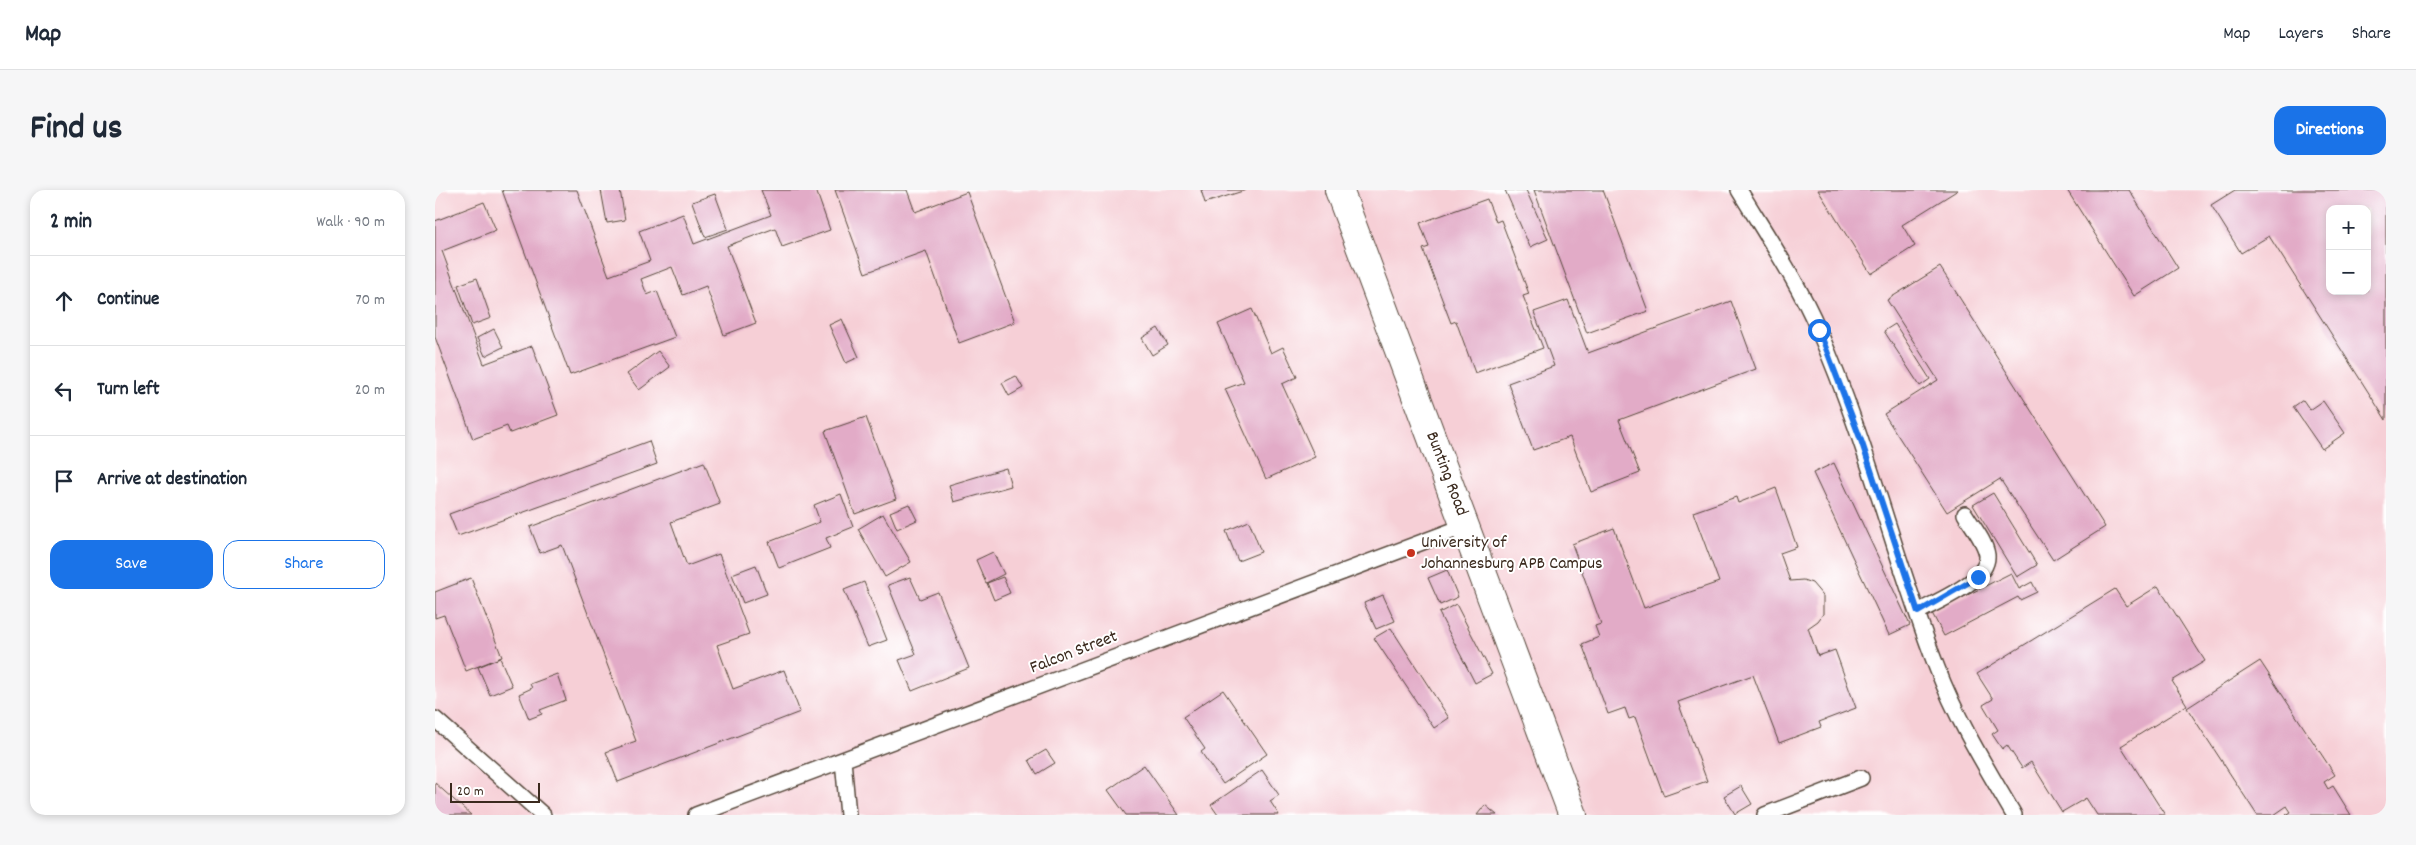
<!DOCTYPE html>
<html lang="en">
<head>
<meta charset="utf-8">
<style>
	:root { --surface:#fff; --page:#f6f6f7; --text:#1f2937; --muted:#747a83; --line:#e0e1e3; --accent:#1a73e8 }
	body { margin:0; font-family:Dekko,sans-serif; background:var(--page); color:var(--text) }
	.controls { position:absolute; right:15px; top:15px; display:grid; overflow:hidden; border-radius:10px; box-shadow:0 2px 8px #0003 }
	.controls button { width:45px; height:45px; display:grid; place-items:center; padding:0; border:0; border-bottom:1px solid var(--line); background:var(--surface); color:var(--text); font:25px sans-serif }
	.scale { position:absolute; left:15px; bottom:12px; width:90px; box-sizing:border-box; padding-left:5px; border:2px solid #3b2a1e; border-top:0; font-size:14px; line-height:18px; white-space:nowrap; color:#3b2a1e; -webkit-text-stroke:4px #fff; paint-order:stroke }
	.stop { position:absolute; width:15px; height:15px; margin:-11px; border:4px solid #1a73e8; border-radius:50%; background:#fff }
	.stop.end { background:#1a73e8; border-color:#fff; box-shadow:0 1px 5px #0008 }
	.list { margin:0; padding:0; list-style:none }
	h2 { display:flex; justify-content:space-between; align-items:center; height:65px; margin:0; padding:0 20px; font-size:21px }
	h2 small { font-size:16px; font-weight:400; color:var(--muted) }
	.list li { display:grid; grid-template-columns:32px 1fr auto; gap:15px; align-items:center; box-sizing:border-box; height:90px; padding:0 20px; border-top:1px solid var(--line) }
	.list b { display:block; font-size:19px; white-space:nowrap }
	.list em { font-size:16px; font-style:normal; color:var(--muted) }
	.actions { display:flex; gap:10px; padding:15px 20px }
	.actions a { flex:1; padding:11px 0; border:1px solid var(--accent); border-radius:15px; text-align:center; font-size:18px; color:var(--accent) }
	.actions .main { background:var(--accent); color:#fff }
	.icon { flex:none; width:28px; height:28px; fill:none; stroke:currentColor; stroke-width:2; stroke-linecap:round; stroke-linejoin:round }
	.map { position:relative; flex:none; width:1951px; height:625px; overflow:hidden; border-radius:15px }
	header { display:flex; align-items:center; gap:30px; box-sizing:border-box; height:70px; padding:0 25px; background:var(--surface); border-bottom:1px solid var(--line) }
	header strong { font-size:24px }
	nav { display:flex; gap:28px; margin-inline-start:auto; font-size:18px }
	.intro { display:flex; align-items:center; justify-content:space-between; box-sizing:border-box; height:120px; padding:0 30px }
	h1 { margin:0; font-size:35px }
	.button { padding:12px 22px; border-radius:15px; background:var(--accent); color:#fff; font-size:18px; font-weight:700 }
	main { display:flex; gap:30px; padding:0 30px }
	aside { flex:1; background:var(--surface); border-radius:15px; box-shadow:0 2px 8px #0003 }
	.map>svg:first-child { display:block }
	.built { fill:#f6cfd6; fill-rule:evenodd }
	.building { fill:#e2abc7; fill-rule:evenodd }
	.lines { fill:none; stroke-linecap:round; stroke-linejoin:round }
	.service-casing { stroke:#56473a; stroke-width:18 }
	.minor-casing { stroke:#56473a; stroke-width:30 }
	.service { stroke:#fff; stroke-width:15 }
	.minor { stroke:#fff; stroke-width:28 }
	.route { stroke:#1a73e8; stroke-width:6 }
	.poi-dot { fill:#c8321e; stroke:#fff; stroke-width:2 }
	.labels { text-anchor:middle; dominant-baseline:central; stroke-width:4; stroke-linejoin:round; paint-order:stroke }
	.street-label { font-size:18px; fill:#3b2a1e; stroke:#fff }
	.poi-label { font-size:18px; fill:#3b2a1e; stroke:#fff; text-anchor:start }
</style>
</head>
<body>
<header>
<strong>Map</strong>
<nav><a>Map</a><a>Layers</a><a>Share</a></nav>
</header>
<div class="intro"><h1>Find us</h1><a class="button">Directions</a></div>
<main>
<aside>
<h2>2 min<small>Walk · 90 m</small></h2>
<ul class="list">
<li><svg class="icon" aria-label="ahead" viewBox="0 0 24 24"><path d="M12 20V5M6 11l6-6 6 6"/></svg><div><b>Continue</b></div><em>70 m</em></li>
<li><svg class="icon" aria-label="left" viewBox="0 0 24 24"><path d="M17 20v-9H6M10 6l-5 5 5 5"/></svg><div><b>Turn left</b></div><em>20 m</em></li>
<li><svg class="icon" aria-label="arrive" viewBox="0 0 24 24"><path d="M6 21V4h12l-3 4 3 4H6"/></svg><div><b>Arrive at destination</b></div></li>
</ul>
<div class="actions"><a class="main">Save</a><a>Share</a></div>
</aside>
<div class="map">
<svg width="1951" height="625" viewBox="0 0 1951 625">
	<rect width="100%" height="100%" fill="#fff"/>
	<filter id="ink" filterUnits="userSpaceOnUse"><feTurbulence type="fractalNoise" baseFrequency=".02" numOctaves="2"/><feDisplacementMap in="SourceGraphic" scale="10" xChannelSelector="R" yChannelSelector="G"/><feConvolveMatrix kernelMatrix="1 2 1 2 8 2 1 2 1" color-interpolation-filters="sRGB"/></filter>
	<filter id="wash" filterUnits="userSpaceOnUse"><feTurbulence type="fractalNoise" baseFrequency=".0096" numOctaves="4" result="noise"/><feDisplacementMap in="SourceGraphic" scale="20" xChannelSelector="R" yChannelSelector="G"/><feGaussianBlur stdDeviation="1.12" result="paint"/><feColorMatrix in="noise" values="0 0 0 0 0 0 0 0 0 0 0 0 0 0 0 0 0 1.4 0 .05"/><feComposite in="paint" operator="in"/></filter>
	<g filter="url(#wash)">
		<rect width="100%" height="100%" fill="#f1edd9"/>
		<path class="built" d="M0,0H1951V625H0ZM1895,19H1932V101H1895Z"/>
		<g id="blocks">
			<path class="building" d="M67,0H142L174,86L215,71L204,41L248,24L259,54L336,25L326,0H381L395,40L347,57L340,38L292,56L321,133L289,145L271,96L248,105L237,77L206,89L212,105L222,101L240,147L135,185Z
				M166,0H185L190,30L172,33Z
				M400,0H472L480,22L532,2L580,132L524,153L491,61L430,83Z
				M766,0H811L770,13Z
				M1070,0H1091L1113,49L1095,57Z
				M1099,0H1168L1213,121L1152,143Z
				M1383,0H1523L1467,35L1480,56L1436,84Z
				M1632,0H1694L1743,78L1699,106Z
				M1800,0H1951V230L1834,46L1806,63L1776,15ZM1895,19H1932V101H1895Z
				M280,4L293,39L270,47L257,12Z
				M1052,9L1061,32L1066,30L1094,104L1088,106L1108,158L1040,183L1021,131L1016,133L988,59L994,57L985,33Z
				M49,12L61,40L7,61L49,174L97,156L123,225L75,243L72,236L38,249L0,147V31Z
				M1505,77L1670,337L1618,370L1565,289L1512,322L1449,224L1503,190L1452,110Z
				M42,88L56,128L37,135L23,95Z
				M1133,110L1153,163L1296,111L1321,179L1184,230L1205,283L1156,302L1135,247L1098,260L1073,193L1119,176L1099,122Z
				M817,119L836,163L848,157L862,187L847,194L880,267L831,289L790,199L809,192L783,134Z
				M407,129L424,167L411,173L394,135Z
				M1460,134L1495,189L1485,196L1449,141Z
				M723,138L733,155L717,165L707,148Z
				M59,139L68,157L50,166L42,148Z
				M223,161L235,177L204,200L192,184Z
				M581,186L588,198L574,206L567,193Z
				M1868,210L1875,220L1888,211L1910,243L1887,259L1858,217Z
				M431,227L461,309L420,324L390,241Z
				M214,251L222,274L23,346L14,324Z
				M269,272L285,314L236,332L252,376L284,364L314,444L282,455L298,499L349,480L365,522L183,592L171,562L201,551L127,355L105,363L95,337Z
				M1399,273L1475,435L1454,445L1378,283Z
				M571,278L576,296L519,312L514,295Z
				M1341,298L1362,357L1345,363L1355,391L1368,390L1377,393L1388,406V424L1383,431L1373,438L1383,466L1400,460L1421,518L1384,532L1386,537L1344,553L1318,485L1243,512L1272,591L1229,606L1200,527L1194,529L1190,518L1173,524L1147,454L1164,447L1160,436L1166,434L1137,354L1179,338L1209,418L1284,392L1258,322L1301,307L1303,313Z
				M1558,303L1602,375L1582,387L1538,315Z
				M406,304L418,337L391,348L395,358L344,378L334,352L385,332L379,315Z
				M474,314L482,330L462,339L455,322Z
				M448,324L476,372L450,387L423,339Z
				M814,331L826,362L803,371L791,341Z
				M558,362L569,384L551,393L541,370Z
				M321,375L332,404L308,413L297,384Z
				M1012,380L1023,407L1005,415L993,388Z
				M1576,383L1584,399L1597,392L1602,402L1585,410L1583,407L1509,446L1497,423Z
				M475,387L485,409L503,402L534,478L477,501L464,470L481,464L453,395Z
				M568,387L575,403L559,410L552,393Z
				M36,388L67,467L31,481L9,425L0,428V402Z
				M429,392L452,450L433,457L409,400Z
				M1723,396L1770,471L1737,491L1752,515L1686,556L1730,625H1662L1651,608L1627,622L1596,572L1587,578L1572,555L1567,559L1557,544L1563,540L1548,515L1558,509L1542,484L1680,399L1691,416Z
				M948,405L960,431L941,439L929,413Z
				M1021,414L1057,484L1040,493L1004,423Z
				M956,438L1014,528L999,538L939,448Z
				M65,468L77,496L55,505L43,477Z
				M1825,471L1900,585L1889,592L1893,599L1898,596L1916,625H1851L1856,622L1852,616L1839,625H1822L1752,518Z
				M122,484L131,510L105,520L107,524L94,529L84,504L97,498L95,494Z
				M788,500L832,564L788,594L766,562L770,559L748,527Z
				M611,560L620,573L602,584L594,570Z
				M709,575L744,625H691L673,600Z
				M827,580L844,605L835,611L844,625H783L776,615Z
				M0,593L36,625H0Z
				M1306,596L1317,614L1300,624L1289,606Z
				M1050,615L1062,625H1042Z"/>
		</g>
	</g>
	<g filter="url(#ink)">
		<use href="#blocks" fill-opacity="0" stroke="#56473a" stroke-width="1"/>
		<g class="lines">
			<g class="service-casing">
				<path id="service" d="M1304,0C1332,46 1363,92 1384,141C1432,251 1459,367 1502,478C1522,530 1551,577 1579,625
					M1483,422C1502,411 1554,391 1552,365C1550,351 1537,336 1530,324
					M0,529L108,625
					M408,570L413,625
					M261,625L1030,336
					M1330,625L1426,588"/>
			</g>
			<g class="minor-casing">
				<path id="minor" d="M904,0L1138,625"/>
			</g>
			<use href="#service" class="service"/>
			<use href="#minor" class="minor"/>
		</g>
	</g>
	<g class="lines" filter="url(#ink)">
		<path class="route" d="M1384,140L1427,253L1483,422L1543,387"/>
	</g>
	<circle class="poi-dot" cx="976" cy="363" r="5"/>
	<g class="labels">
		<g class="street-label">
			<text transform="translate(1011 284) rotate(69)">Bunting Road</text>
			<text transform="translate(639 463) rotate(-21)">Falcon Street</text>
		</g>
		<g class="poi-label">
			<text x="986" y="353">University of<tspan x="986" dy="21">Johannesburg APB Campus</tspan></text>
		</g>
	</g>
</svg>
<div class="controls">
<button>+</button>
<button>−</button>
</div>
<div class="scale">20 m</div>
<div class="stop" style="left:1384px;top:140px"></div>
<div class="stop end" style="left:1543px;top:387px"></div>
</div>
</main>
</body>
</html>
